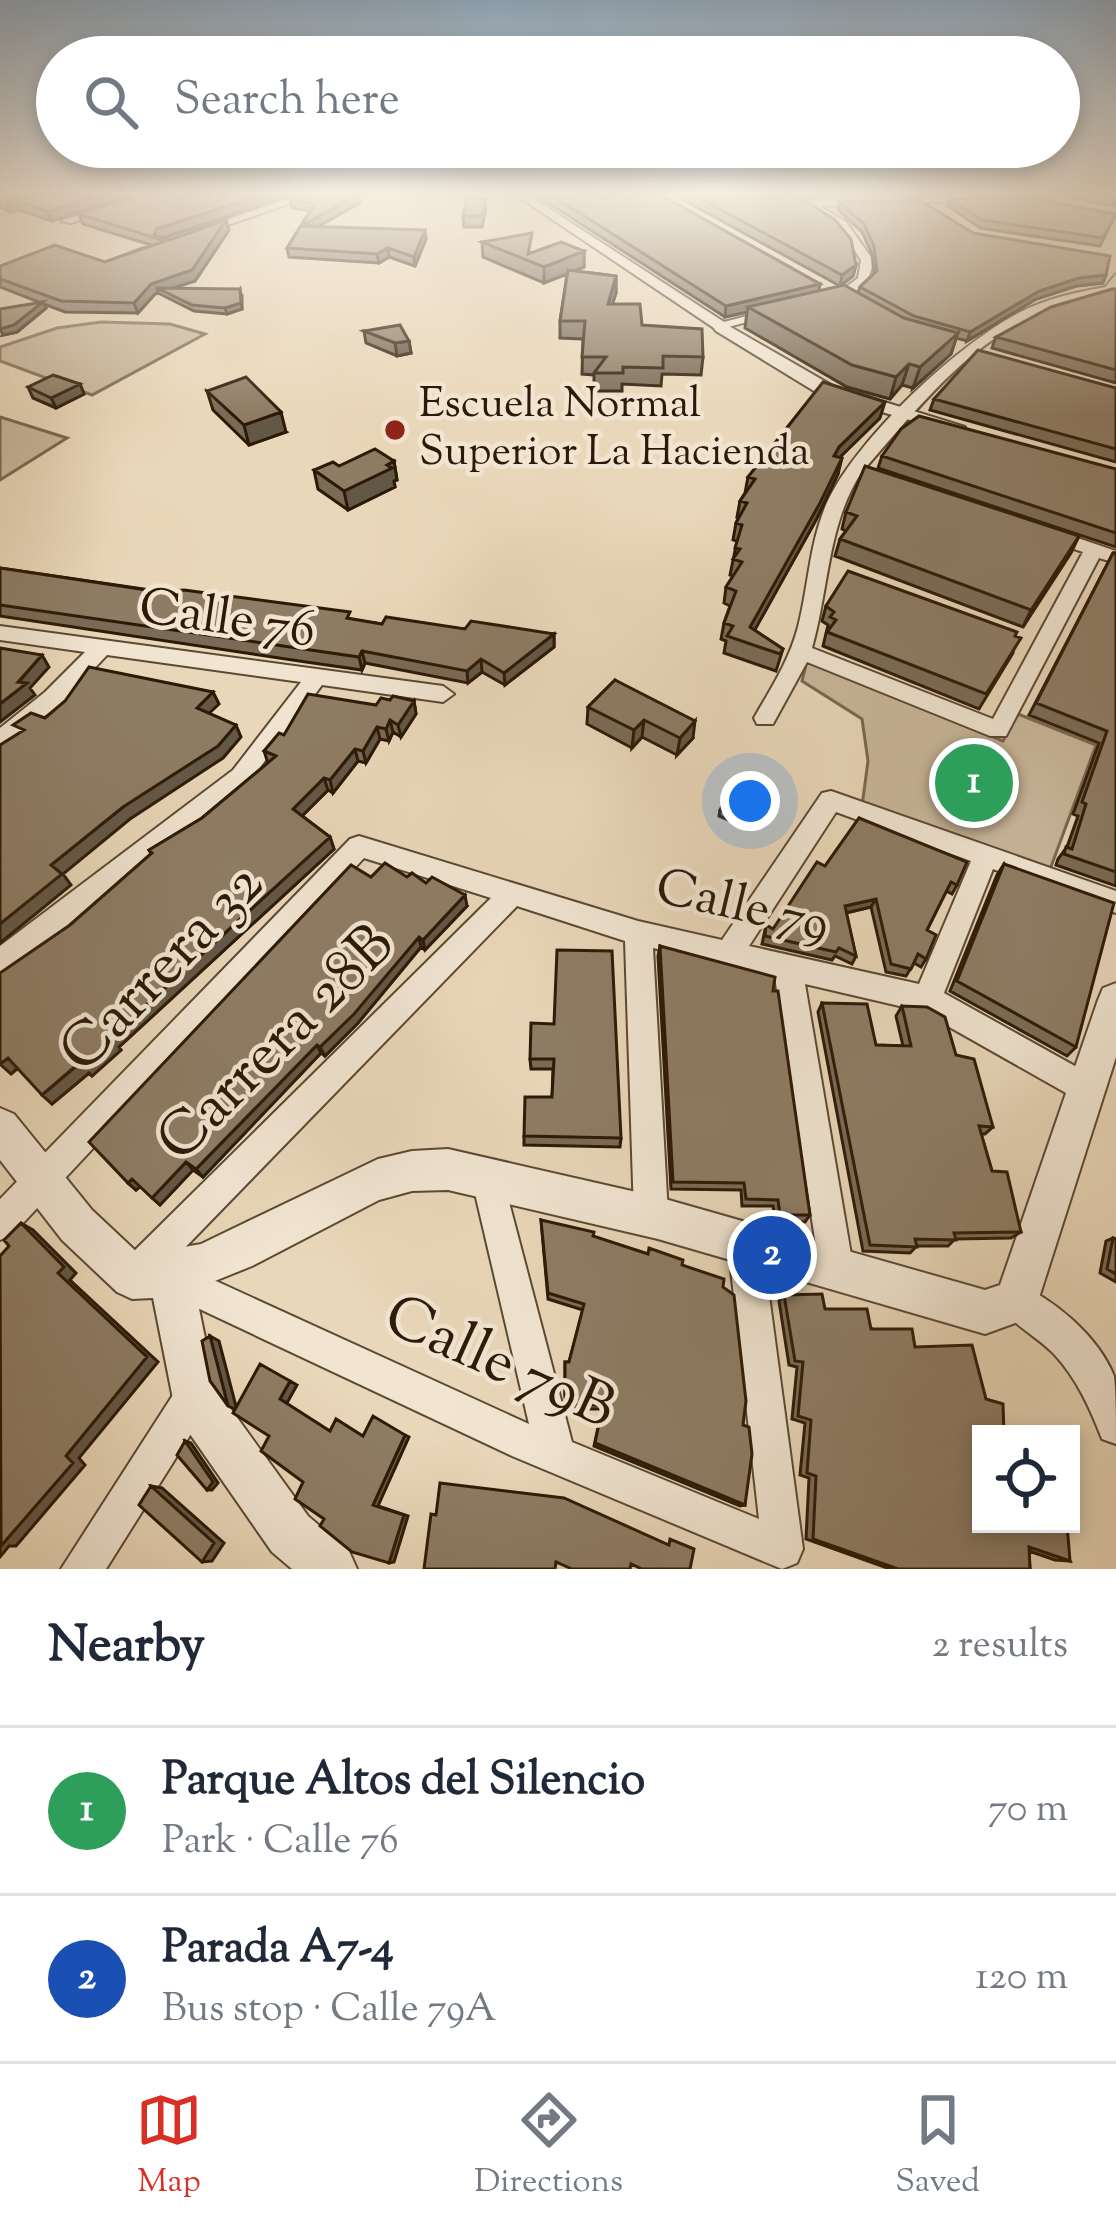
<!DOCTYPE html>
<html lang="en">
<head>
<meta charset="utf-8">
<style>
	:root { --surface:#fff; --page:#f2f2f3; --text:#1f2937; --muted:#747a83; --line:#e0e1e3; --accent:#d93025 }
	body { margin:0; font-family:"Sorts Mill Goudy",serif; background:var(--page); color:var(--text) }
	.controls { position:absolute; right:36px; bottom:36px; display:grid; overflow:hidden; border-radius:0px; box-shadow:0 6px 18px #0003 }
	.controls button { width:108px; height:108px; display:grid; place-items:center; padding:0; border:0; border-bottom:3px solid var(--line); background:var(--surface); color:var(--text); font:60px sans-serif }
	.you { position:absolute; left:750px; top:801px; width:42px; height:42px; margin:-30px; border:9px solid #fff; border-radius:50%; background:#1a73e8; box-shadow:0 0 0 18px #1a73e833 }
	.badge { display:grid; place-items:center; width:78px; height:78px; border-radius:50%; background:var(--accent); color:#fff; font-size:39px; font-weight:700 }
	.pin { position:absolute; translate:-50% -50%; border:6px solid #fff; box-shadow:0 3px 12px #0006 }
	.list { margin:0; padding:0; list-style:none }
	h2 { display:flex; justify-content:space-between; align-items:center; height:156px; margin:0; padding:0 48px; font-size:51px }
	h2 small { font-size:39px; font-weight:400; color:var(--muted) }
	.list li { display:grid; grid-template-columns:78px 1fr auto; gap:36px; align-items:center; box-sizing:border-box; height:168px; padding:0 48px; border-top:3px solid var(--line) }
	.list b { display:block; font-size:45px; white-space:nowrap }
	.list p { margin:0; font-size:39px; white-space:nowrap; color:var(--muted) }
	.list em { font-size:39px; font-style:normal; color:var(--muted) }
	.icon { flex:none; width:66px; height:66px; fill:none; stroke:currentColor; stroke-width:2; stroke-linecap:round; stroke-linejoin:round }
	.map { position:relative; flex:none; width:1116px; height:1569px; overflow:hidden }
	.search { position:absolute; background:var(--surface); box-shadow:0 6px 18px #0003; left:36px; right:36px; top:36px; height:132px; display:flex; align-items:center; gap:30px; box-sizing:border-box; padding:0 42px; border-radius:66px; color:var(--muted); font-size:45px }
	.sheet { height:492px; background:var(--surface) }
	nav { display:flex; justify-content:space-around; align-items:center; box-sizing:border-box; height:168px; border-top:3px solid var(--line); background:var(--surface); font-size:33px; color:var(--muted) }
	nav a { display:grid; justify-items:center; gap:6px }
	nav .on { color:var(--accent) }
	.map>svg:first-child { display:block }
	.green { fill:#c9b79b; stroke:#7a6851; stroke-width:3 }
	.lines { fill:none; stroke-linecap:round; stroke-linejoin:round }
	.minor-casing { stroke:#5b4934; stroke-width:4 }
	.tertiary-casing { stroke:#5b4934; stroke-width:4 }
	.minor { fill:#f1e5d2; fill-rule:evenodd }
	.tertiary { fill:#f1e5d2; fill-rule:evenodd }
	.wall { fill:#7a6b56; stroke:#2c1a07; stroke-width:3 }
	.shaded-wall { fill:#635746; stroke:#2c1a07; stroke-width:3 }
	.building { fill:#8e7c64; stroke:#2c1a07; stroke-width:3 }
	.poi-dot { fill:#8f2418; stroke:#f1e5d2; stroke-width:4.5 }
	.labels { text-anchor:middle; dominant-baseline:central; stroke-width:9; stroke-linejoin:round; paint-order:stroke }
	.far-poi-label { font-size:42px; fill:#2c1a07; stroke:#f1e5d2; text-anchor:start }
	.street-label { font-size:51px; fill:#2c1a07; stroke:#f1e5d2 }
	.near-street-label { font-size:60px; fill:#2c1a07; stroke:#f1e5d2 }
</style>
</head>
<body>
<div class="map">
<svg width="1116" height="1569" viewBox="0 0 1116 1569">
	<rect width="100%" height="100%" fill="#e9d7b9"/>
	<filter id="stains"><feTurbulence type="fractalNoise" baseFrequency=".00167" numOctaves="4"/><feColorMatrix values="0 0 0 0 .2 0 0 0 0 .09 0 0 0 0 .02 0 0 0 .5 -.17"/></filter>
	<radialGradient id="worn" r=".72"><stop offset=".6" stop-color="#630" stop-opacity="0"/><stop offset="1" stop-color="#630" stop-opacity=".3"/></radialGradient>
	<path class="green" d="M101,322L170,324L205,334L92,395L0,361V347L57,328Z
		M0,417L67,438L0,480Z
		M807,661L1003,741L1018,714L1096,745L1049,872L862,806L868,761L862,719L802,681Z"/>
	<g class="lines">
		<g class="minor-casing">
			<path id="minor" d="M147,193H163L71,223L61,221Z
				M304,193H320L202,234L192,232Z
				M513,193H525L724,322L774,309L781,313L717,330Z
				M783,193H796L808,200L1020,193L1055,201L1049,204L1018,199L819,206L846,222L873,260C869,291 853,296 825,305L818,301L820,298L842,290L858,278L861,260L838,226Z
				M1111,286L1116,288V293C1090,298 1067,302 1043,312C968,342 913,414 861,473C827,526 829,589 812,648L993,719L1083,552L1037,537V529H1051L1116,551V563L1099,558L1006,736H990L807,662L773,724H757L754,718C771,688 789,661 798,627C808,589 809,548 824,510C849,444 966,335 1031,307C1057,296 1083,291 1111,286Z
				M0,626L443,686L454,694L443,702L322,685L249,782L10,971L0,974V946L233,770L301,682L107,655L61,704L0,748V728L45,692L85,652L0,640Z
				M831,791L1116,891V913L993,869L944,993L1100,1080L1104,1091L1100,1102L1089,1106L921,1011L805,984L854,1272L849,1284L837,1289L825,1284L820,1272L775,977L653,948L668,1214L663,1226L651,1231L639,1226L634,1214L625,941L517,906L172,1261L529,1424L471,1176L475,1164L487,1160L499,1164L572,1442L759,1519L728,1243L733,1231L745,1226L757,1231L762,1243L803,1549L797,1563L782,1569L512,1456L159,1290L154,1279L133,1293L121,1288L116,1276L121,1264L491,898L364,858L12,1235L0,1240V1199L350,839L359,836L638,921L722,940L822,793ZM836,812L971,861L919,984L749,946Z
				M1016,1283C1054,1299 1098,1336 1114,1376C1116,1395 1116,1424 1116,1444L1102,1439C1090,1408 1077,1379 1054,1354C1037,1336 1008,1323 998,1301L1003,1288Z
				M193,1378L206,1384L212,1397L206,1410L106,1569H61L180,1384Z"/>
		</g>
		<g class="tertiary-casing">
			<path id="tertiary" d="M1116,274V297L1103,290Z
				M722,322L833,386L965,427L955,433L819,394L716,331L713,327Z
				M1116,983V1057L1038,1301L1032,1317L985,1334L658,1239L448,1190L412,1191L379,1200L252,1266L195,1289L215,1387L308,1516L349,1551L357,1569H292L272,1552L176,1414L153,1298L132,1299L117,1292L62,1240L0,1160V1108L14,1114L92,1210L140,1255L201,1244L378,1159L412,1151L448,1149L658,1197L985,1290L1000,1285L1098,1000L1103,988Z"/>
		</g>
		<use href="#minor" class="minor"/>
		<use href="#tertiary" class="tertiary"/>
	</g>
	<path class="wall" d="M0,193H133L52,221L19,210L11,212L0,207Z
		M145,193H297L163,238L169,240L226,220L229,230L195,281L173,288L242,295V309L227,314L194,311L158,293L155,294L138,313L65,312L44,304L46,308L17,332L3,335L39,302L0,287V266L105,262L151,245L83,224L79,214Z
		M533,193H657L820,284L819,291L858,293L860,287L874,273L872,254L862,232L838,210L839,202L973,233L1103,283L1076,286L1036,299L967,341L956,338L951,354L913,388L902,385L890,399L847,387L745,328L747,312L725,317Z
		M671,193H792L856,265L853,276L840,286Z
		M807,193H885L812,195Z
		M1043,193H1116V206Z
		M359,194L360,203L317,227L426,239L415,266L389,257L379,263L289,257L287,248L310,211L292,208L290,199Z
		M950,199L1116,214L1100,246L980,228L948,206Z
		M486,209L482,227H464L463,216Z
		M482,242L531,253L584,251V267L576,271L616,276V293L612,304L642,325L703,357L701,375L662,374L661,386L622,384V391H594V375L582,374L583,339L560,338V321L567,274L544,283L483,257Z
		M1116,289V383L992,348L996,337Z
		M364,331L409,341L411,353L397,356L366,343Z
		M80,384L84,394L56,408L33,398L28,387Z
		M1116,388V462L930,410L934,399Z
		M207,391L286,432L249,445L213,410Z
		M880,418L840,457L838,474L816,520L754,630L783,649L776,671L724,653L726,641L721,639L724,623L730,606L724,603L726,587L733,576L730,575L737,541L733,540L736,523L739,517H737L740,501L745,493L748,477Z
		M882,456L1116,469V547L878,468Z
		M394,461L397,480L394,481L395,487L348,510L318,489L314,470Z
		M846,512L1079,536L1023,627L835,556L840,539L846,531L842,529Z
		M1113,553H1116V886L1056,865L1058,859L1067,847L1078,816L1073,814L1099,743L1029,715Z
		M0,568L382,624L554,634V647L505,685L482,672L468,683L365,663L362,670L306,662L0,616Z
		M826,606L1015,636L1013,653L979,709L823,646L828,625L822,621Z
		M615,680L693,738L677,755L642,737L632,748L587,724L588,707Z
		M390,700L414,701L416,714L401,737L393,732L389,741L380,739L366,763L358,761L333,793L328,790L302,816L330,837L334,849L119,1047L121,1050L92,1076L89,1073L52,1104L18,1068L11,1074L70,925L151,854L149,850L202,818L268,763L264,751L284,735Z
		M749,799L738,824L719,816L720,810Z
		M859,818L957,885L952,894L946,891L927,930L926,959L921,967L914,963L906,976L886,972L871,907L846,913L856,956L852,964L835,956L832,960L762,944L766,925L773,929L825,866Z
		M1004,864L1076,1047L1067,1056L950,991L997,875Z
		M371,877H407L426,883L467,906L425,950L421,947L358,1023L325,1056L321,1053L203,1177L193,1170L160,1205L140,1186L136,1190L128,1183Z
		M660,946L773,991L810,1215L805,1222L775,1221L773,1206H742L741,1190L671,1189L658,956Z
		M822,1003L876,1045L903,1046L896,1016L902,1006L956,1055L993,1127L985,1134H981L992,1171L1021,1232L1011,1238L955,1239L948,1246H917L910,1253L863,1251L818,1012Z
		M554,1024L621,1138L620,1147L524,1145V1136L552,1097L553,1069H531L530,1059Z
		M541,1220L682,1265L723,1287L743,1425L745,1505L740,1506L594,1446L602,1409H568L565,1398V1362H569L583,1310L548,1299Z
		M1113,1238L1116,1239V1282L1100,1273L1106,1241Z
		M784,1295L825,1309L915,1347L981,1434L1070,1561L1055,1560L1029,1551L1030,1569H890L806,1539L809,1478L800,1475L805,1423L792,1419L797,1367L789,1365L779,1301Z"/>
	<path class="shaded-wall" d="M103,193H133L52,221L48,212Z
		M266,193H297L159,239L154,235L156,229Z
		M359,194L360,203L303,235L301,226Z
		M15,200L19,210L11,212L7,202Z
		M226,220L229,230L195,281L164,291L157,288L158,293L155,294L138,313L134,303L151,284Z
		M425,230L426,239L415,266L414,257Z
		M388,248L389,257L379,263L377,254Z
		M584,251V267L544,283V267Z
		M856,265L853,276L840,286L842,275Z
		M1106,275L1103,283L1076,286L1036,299L967,341L970,332L1039,291L1079,278Z
		M616,276V293L607,321L608,304Z
		M820,284L818,294L748,307L747,312L725,317L726,306Z
		M240,289L242,309L227,314L225,308Z
		M43,302L46,308L17,332L3,335L0,329Z
		M958,333L951,354L913,388L920,367Z
		M409,341L411,353L397,356L395,343Z
		M909,364L902,385L890,399L896,377Z
		M80,384L84,394L56,408L51,398Z
		M885,402L880,418L835,462L834,456L839,447Z
		M281,412L286,432L249,445L244,425Z
		M842,458L838,474L816,520L747,644L750,627Z
		M394,461L397,480L394,481L395,487L348,510L344,491Z
		M1079,536L1071,553L1023,627L1031,610Z
		M554,634V647L505,685L504,673Z
		M362,651L365,663L362,670L359,657Z
		M42,655L49,667L30,688L35,695L0,722V704Z
		M481,659L482,672L468,683L467,671Z
		M213,692L219,704L202,720L197,708Z
		M414,701L416,714L401,737L398,725Z
		M390,720L393,732L389,741L386,729Z
		M644,720L642,737L632,748L634,730Z
		M695,721L693,738L677,755L680,738Z
		M236,725L241,737L223,758L130,819L63,874L71,885L0,943V924L51,865L123,807Z
		M377,727L380,739L366,763L363,751Z
		M355,749L358,761L333,793L330,780Z
		M324,778L328,790L297,821L293,809Z
		M330,837L334,849L119,1047L121,1050L92,1076L89,1073L52,1104L42,1095L110,1038Z
		M465,895L467,906L425,950L423,940Z
		M876,899L871,907L841,914L845,906Z
		M419,937L421,947L358,1023L325,1056L320,1047Z
		M317,1045L321,1053L203,1177L196,1169Z
		M8,1058L19,1067L11,1074L0,1064Z
		M186,1162L193,1170L160,1205L152,1198Z
		M132,1179L141,1186L136,1190L128,1183Z
		M21,1223L33,1230L76,1273L70,1280L158,1362L79,1458L85,1465L16,1546H9L0,1557V1542L66,1456L58,1273Z
		M210,1336L219,1341L237,1410L228,1406Z
		M290,1381L297,1385L287,1403L280,1399Z
		M405,1435L409,1437L378,1506L408,1516L394,1562L389,1563L373,1505Z
		M185,1441L191,1443L218,1483L212,1490H207Z
		M151,1486L162,1488L224,1543L212,1561L202,1562Z"/>
	<path class="building" d="M0,193H103L48,212L15,200L7,202L0,199Z
		M145,193H266L156,229L154,235L169,240L226,220L192,270L151,284L134,303L61,301L0,279V266L55,245L105,262L165,241L79,214Z
		M307,193H351L359,194L301,226L315,204L290,199Z
		M548,193H657L820,284L726,306Z
		M690,193H792L834,219L851,239L856,265L842,275Z
		M1020,196L1116,214L1103,238L982,220L950,199Z
		M467,198H486L482,216H463Z
		M920,200L973,233L1110,256L1106,275L1079,278L1039,291L970,332L914,316L860,287L877,271L874,246L864,224L839,202Z
		M301,226L425,230L414,257L388,248L377,254L287,248Z
		M532,233L528,254L561,242L584,251L544,267L482,242Z
		M568,270L616,276L608,304H640L642,325L702,329L703,357L663,356V368L623,367V373H594L606,357H582L585,321H560Z
		M844,285L904,318L958,333L920,367L909,364L896,377L852,365L748,307Z
		M157,288L240,289L241,303L225,308L192,305Z
		M1112,289H1116V370L996,337L1051,307Z
		M43,302L14,325L0,329V309Z
		M400,325L409,341L395,343L364,331Z
		M978,350L1116,388V449L934,399Z
		M53,375L80,384L51,398L28,387Z
		M246,377L281,412L244,425L207,391Z
		M823,382L885,402L839,447L834,456L842,458L820,503L750,627L783,649L780,654L727,636L733,626L724,623L736,591L726,587L742,562L733,559L740,549L735,548L742,525L736,523L747,503L740,501L755,479L748,477Z
		M919,416L1116,469V533L882,456L901,429Z
		M375,449L394,461L387,465L392,468L344,491L314,470L333,462L339,466Z
		M865,466L1079,536L1031,610L840,539L857,516L846,512Z
		M1113,553H1116V872L1064,854L1066,847L1072,849L1086,804L1082,802L1107,731L1036,703Z
		M0,568L160,592L184,590L350,612L347,618L382,624L386,617L465,629L471,621L554,634L504,673L481,659L467,671L362,651L359,657L0,605Z
		M848,571L1017,632L1015,636L1021,638L986,694L827,632L836,620L830,617L834,612L826,606Z
		M0,648L42,655L18,682L27,683L0,704Z
		M89,667L213,692L197,708L236,725L218,746L123,807L51,865L62,874L0,924V745L24,730L13,725L31,713L45,718L65,701Z
		M615,680L695,721L680,738L644,720L634,730L588,707Z
		M308,694L376,705L381,698L390,700L393,696L414,701L398,725L390,720L386,729L377,727L363,751L355,749L330,780L324,778L293,809L330,837L110,1038L113,1041L82,1066L79,1063L42,1095L8,1058L0,1064V973L70,925L152,853L149,850L202,818L276,756L264,751L279,733L284,735Z
		M730,791L749,799L739,818L720,810Z
		M859,818L967,862L957,885L951,882L927,930L936,935L926,959L918,954L911,969L891,964L876,899L845,906L856,956L839,948L836,952L765,936L766,925L773,929L817,862L825,866Z
		M385,863L407,877L412,873L426,883L432,877L465,895L423,940L419,937L354,1014L320,1047L317,1045L196,1169L186,1162L152,1198L132,1179L128,1183L89,1142L351,865L371,877Z
		M1004,864L1114,903L1076,1047L957,981Z
		M660,946L775,977L773,991H778L810,1215H780L778,1200L746,1199L744,1183L673,1182Z
		M557,950L612,951L621,1138L524,1136L525,1097H552L554,1059H530L531,1023L554,1024Z
		M822,1003L867,1004L876,1045L911,1046L902,1006L927,1007L945,1017L956,1055L974,1059L993,1127L979,1126L992,1171L1007,1172L1021,1232L954,1233L956,1240L915,1239L917,1247L870,1245Z
		M541,1220L594,1232L593,1236L648,1254L649,1248L683,1260L682,1265L724,1279L723,1287L734,1295L746,1401L743,1425L749,1427L752,1454L745,1505L595,1443L603,1405H568L565,1395V1362H569L584,1304L548,1293Z
		M21,1223L64,1267L58,1273L147,1357L66,1456L73,1463L1,1546L0,1256L9,1246L4,1240Z
		M1113,1238L1116,1239V1274L1107,1269Z
		M822,1294L825,1309H867L871,1329H912L915,1347L972,1345L986,1399L1003,1404L1004,1434H981V1524H1067L1070,1561L1029,1547L1030,1569H898L813,1539L816,1476L807,1473L811,1420L798,1416L803,1362L795,1361L784,1295Z
		M210,1336L228,1406L210,1381L202,1341Z
		M260,1364L290,1381L280,1399L330,1431L336,1419L363,1436L373,1416L405,1435L373,1505L404,1515L389,1563L352,1552L320,1526L324,1519L295,1499L303,1482L261,1451L269,1436L233,1413Z
		M185,1441L213,1482L207,1490L177,1455Z
		M440,1483L564,1498L669,1545L670,1539L694,1549L690,1569H642L631,1564L630,1569H572L556,1562L555,1569H424L431,1514L436,1515Z
		M151,1486L214,1543L202,1562L139,1505Z"/>
	<linearGradient id="sky" x2="0" y2="1"><stop stop-color="#8fa8bd"/><stop offset="0.47" stop-color="#f5ede0"/><stop offset="1" stop-color="#f5ede0" stop-opacity="0"/></linearGradient>
	<rect width="1116" height="413" fill="url(#sky)"/>
	<circle class="poi-dot" cx="395" cy="430" r="12"/>
	<g class="labels">
		<g class="far-poi-label">
			<text x="419" y="406">Escuela Normal<tspan x="419" dy="48">Superior La Hacienda</tspan></text>
		</g>
		<g class="street-label">
			<text transform="translate(227 621) rotate(8)">Calle 76</text>
			<text transform="translate(742 908) rotate(13)">Calle 79</text>
		</g>
		<g class="near-street-label">
			<text transform="translate(164 970) rotate(-46)">Carrera 32</text>
			<text transform="translate(278 1045) rotate(-45)">Carrera 28B</text>
			<text transform="translate(499 1365) rotate(24)">Calle 79B</text>
		</g>
	</g>
	<rect width="100%" height="100%" filter="url(#stains)"/>
	<rect width="100%" height="100%" fill="url(#worn)"/>
</svg>
<div class="controls">
<button><svg class="icon" aria-label="locate" viewBox="0 0 24 24"><circle cx="12" cy="12" r="6"/><path d="M12 2v4M12 18v4M2 12h4M18 12h4"/></svg></button>
</div>
<div class="you"></div>
<div class="pin badge" style="left:974px;top:783px;background:#2e9e5b">1</div>
<div class="pin badge" style="left:772px;top:1255px;background:#1a4fb4">2</div>
<div class="search"><svg class="icon" aria-label="search" viewBox="0 0 24 24"><circle cx="10" cy="10" r="6"/><path d="M15 15l6 6"/></svg>Search here</div>
</div>
<section class="sheet">
<h2>Nearby<small>2 results</small></h2>
<ul class="list">
<li><span class="badge" style="background:#2e9e5b">1</span><div><b>Parque Altos del Silencio</b><p>Park · Calle 76</p></div><em>70 m</em></li>
<li><span class="badge" style="background:#1a4fb4">2</span><div><b>Parada A7-4</b><p>Bus stop · Calle 79A</p></div><em>120 m</em></li>
</ul>
</section>
<nav>
<a class="on"><svg class="icon" aria-label="map" viewBox="0 0 24 24"><path d="M3 6l6-2 6 2 6-2v14l-6 2-6-2-6 2zM9 4v14M15 6v14"/></svg>Map</a>
<a><svg class="icon" aria-label="directions" viewBox="0 0 24 24"><path d="M12 3l9 9-9 9-9-9zM9 14v-3h6M13 9l2 2-2 2"/></svg>Directions</a>
<a><svg class="icon" aria-label="saved" viewBox="0 0 24 24"><path d="M7 4h10v16l-5-4-5 4z"/></svg>Saved</a>
</nav>
</body>
</html>
